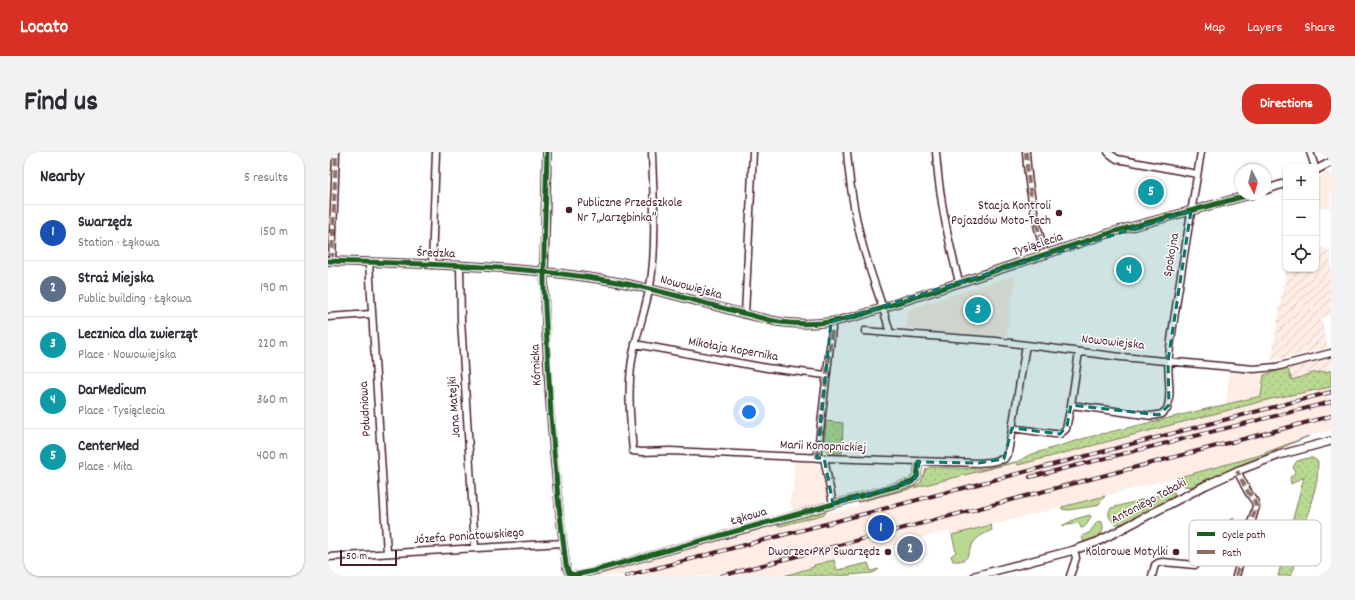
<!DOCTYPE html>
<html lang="en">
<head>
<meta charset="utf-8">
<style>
	:root { --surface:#fff; --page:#f2f2f3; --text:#2b2b33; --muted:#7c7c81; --line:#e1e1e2; --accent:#d93025 }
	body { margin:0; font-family:Dekko,sans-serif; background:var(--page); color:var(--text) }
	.controls { position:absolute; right:12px; top:12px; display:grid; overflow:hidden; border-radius:8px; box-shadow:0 1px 3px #0004 }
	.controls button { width:36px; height:36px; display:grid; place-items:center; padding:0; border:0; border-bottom:1px solid var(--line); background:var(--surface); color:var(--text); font:20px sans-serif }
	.compass { position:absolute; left:907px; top:12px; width:36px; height:36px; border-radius:50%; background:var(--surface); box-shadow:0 1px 3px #0004; rotate:174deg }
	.scale { position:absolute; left:12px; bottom:10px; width:57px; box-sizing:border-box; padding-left:4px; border:2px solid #4a1f2b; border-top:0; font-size:11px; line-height:14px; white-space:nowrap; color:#4a1f2b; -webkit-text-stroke:3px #fff; paint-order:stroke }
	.you { position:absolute; left:421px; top:260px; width:14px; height:14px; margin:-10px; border:3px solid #fff; border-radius:50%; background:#1a73e8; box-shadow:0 0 0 6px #1a73e833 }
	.badge { display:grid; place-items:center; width:26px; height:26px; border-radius:50%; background:var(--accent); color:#fff; font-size:13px; font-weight:700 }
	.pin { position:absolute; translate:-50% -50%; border:2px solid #fff; box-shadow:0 1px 4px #0006 }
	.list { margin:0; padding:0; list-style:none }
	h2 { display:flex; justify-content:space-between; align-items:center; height:52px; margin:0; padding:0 16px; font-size:17px }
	h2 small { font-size:13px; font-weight:400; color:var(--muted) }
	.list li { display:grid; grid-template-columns:26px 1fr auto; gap:12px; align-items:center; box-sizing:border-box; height:56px; padding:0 16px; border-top:1px solid var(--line) }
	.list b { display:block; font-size:15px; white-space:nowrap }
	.list p { margin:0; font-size:13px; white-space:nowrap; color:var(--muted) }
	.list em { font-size:13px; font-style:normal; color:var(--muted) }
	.icon { flex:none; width:22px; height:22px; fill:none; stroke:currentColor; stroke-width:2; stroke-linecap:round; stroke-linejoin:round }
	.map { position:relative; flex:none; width:1003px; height:424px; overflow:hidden; border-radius:16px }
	header { display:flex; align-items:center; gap:24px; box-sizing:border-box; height:56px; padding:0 20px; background:var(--accent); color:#fff }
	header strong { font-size:19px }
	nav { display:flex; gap:22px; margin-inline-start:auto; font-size:14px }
	.intro { display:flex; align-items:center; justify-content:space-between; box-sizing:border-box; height:96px; padding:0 24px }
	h1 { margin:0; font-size:28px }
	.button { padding:10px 18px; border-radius:16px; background:var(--accent); color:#fff; font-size:14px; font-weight:700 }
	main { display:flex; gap:24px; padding:0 24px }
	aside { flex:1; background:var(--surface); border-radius:16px; box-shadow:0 1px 3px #0004 }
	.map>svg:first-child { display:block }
	.built { fill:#fdede5 }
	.industrial { fill:url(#industrial-furrows) }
	.grass { fill:url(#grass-dots); stroke:#827c5e }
	.garden { fill:#b9d891; stroke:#827c5e }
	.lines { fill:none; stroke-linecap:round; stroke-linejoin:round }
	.minor-casing { stroke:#4a1f2b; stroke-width:9 }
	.tertiary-casing { stroke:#4a1f2b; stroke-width:10 }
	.minor { stroke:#fff; stroke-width:6 }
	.tertiary { stroke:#fff; stroke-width:7 }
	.rail-casing { stroke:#4a1f2b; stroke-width:4 }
	.rail { stroke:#fff; stroke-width:2.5; stroke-dasharray:8; stroke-linecap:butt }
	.quiet { stroke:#8d6e63; stroke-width:4; stroke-dasharray:8 4; stroke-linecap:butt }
	.cycleway-casing { stroke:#fff; stroke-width:8 }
	.cycleway { stroke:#1b5e20; stroke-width:5 }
	.oneway { stroke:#ae9aa0 }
	.marked { fill:#0f766e; fill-opacity:0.2; stroke:#0f766e; stroke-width:3; stroke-dasharray:8 5; stroke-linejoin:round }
	.poi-dot { fill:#4a1f2b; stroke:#fff; stroke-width:1.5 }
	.labels { text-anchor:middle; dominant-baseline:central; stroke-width:3; stroke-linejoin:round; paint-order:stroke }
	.poi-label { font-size:13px; fill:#4a1f2b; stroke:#fff; text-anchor:end }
	.street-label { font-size:13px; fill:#4a1f2b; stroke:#fff }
	.key { fill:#fff; stroke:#c9bcbf; stroke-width:1 }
	.key-label { font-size:11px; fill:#4a1f2b }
</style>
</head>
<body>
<header>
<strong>Locato</strong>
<nav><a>Map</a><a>Layers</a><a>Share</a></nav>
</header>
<div class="intro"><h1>Find us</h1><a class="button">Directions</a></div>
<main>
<aside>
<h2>Nearby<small>5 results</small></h2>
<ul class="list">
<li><span class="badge" style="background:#1a4fb4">1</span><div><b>Swarzędz</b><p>Station · Łąkowa</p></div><em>150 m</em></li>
<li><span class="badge" style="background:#5c6f8a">2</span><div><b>Straż Miejska</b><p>Public building · Łąkowa</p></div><em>190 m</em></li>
<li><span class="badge" style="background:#0f9aa8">3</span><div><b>Lecznica dla zwierząt</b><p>Place · Nowowiejska</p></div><em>220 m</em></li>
<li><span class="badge" style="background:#0f9aa8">4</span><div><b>DarMedicum</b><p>Place · Tysiąclecia</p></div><em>360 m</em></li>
<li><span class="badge" style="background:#0f9aa8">5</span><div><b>CenterMed</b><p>Place · Miła</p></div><em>400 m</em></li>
</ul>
</aside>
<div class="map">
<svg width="1003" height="424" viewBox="0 0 1003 424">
	<defs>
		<pattern id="industrial-furrows" width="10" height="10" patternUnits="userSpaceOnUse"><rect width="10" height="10" fill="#fdede5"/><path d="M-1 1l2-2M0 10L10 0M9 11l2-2" fill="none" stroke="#dacbc5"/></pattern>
		<pattern id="grass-dots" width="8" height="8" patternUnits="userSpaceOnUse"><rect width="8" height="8" fill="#b9d891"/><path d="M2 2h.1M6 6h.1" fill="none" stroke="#a1b97d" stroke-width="1.8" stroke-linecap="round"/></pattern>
	</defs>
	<rect width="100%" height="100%" fill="#fff"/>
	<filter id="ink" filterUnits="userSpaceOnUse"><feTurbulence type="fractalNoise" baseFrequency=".025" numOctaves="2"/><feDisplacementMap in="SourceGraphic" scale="8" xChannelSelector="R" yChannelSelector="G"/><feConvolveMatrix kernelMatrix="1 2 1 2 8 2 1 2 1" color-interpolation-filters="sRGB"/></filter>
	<g filter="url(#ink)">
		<path class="built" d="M1003,19V57L988,55V26Z
			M688,123L678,186L579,176L581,157Z
			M901,220L936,223L933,244L898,252Z
			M1003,235V278L981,284L929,304L778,344L624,383H622L621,379L486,413V415L456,424H258L285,418L287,416L405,386L416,383L421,379L446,372L453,374L497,362L498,358H501V360L504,359L505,361L530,354V350L689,310L691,312L943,247Z
			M466,310L486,311L494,317L499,345L496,351L465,359L462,351L463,340H465Z"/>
		<path class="industrial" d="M988,95L1003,98V163L993,166L1000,196L943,209L958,117H988Z
			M1003,205V219L985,221L964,228L959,216Z"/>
		<path class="grass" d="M959,216L964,228L985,221L1003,219V235L943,247L690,313L688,310L530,350L587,334L593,330L598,317L602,315L653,317L664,315L689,310L701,303L761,285L933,244L936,223Z
			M498,269L515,271L514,301H500L496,295Z
			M981,284L865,334C857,336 852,333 848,326L929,304Z
			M980,306H985L990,310L989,329L963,424H950L976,325L963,332L962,325L966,323L967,319L965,315L969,309Z
			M500,356L501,358H498L497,362L453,374L446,372Z
			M906,366L898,393L890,391L883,377Z
			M506,408L509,418L540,411L543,419L551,417L550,418L545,421L509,424H456L486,415V413Z"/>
		<path class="garden" d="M844,340L847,341L846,345L799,371L789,372C782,369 778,362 783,356Z
			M777,344L771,352L767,354L740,358L734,357V355Z
			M762,363L763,365C760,370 758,376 753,376L751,371L734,374L747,367Z
			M770,369L774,370C779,383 766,387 756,391L754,384L761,381Z
			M663,373L664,378C658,381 650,384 646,390C638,401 644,410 625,409L623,404L628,400L624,383Z"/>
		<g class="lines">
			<g class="minor-casing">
				<path id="minor" d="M324,0C325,40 329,88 323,128C319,153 310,177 305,202C299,234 302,267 305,299L314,300L342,299L496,306L651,311L662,310L676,307L680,301L698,193
					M519,0C522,37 528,73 539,108C546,132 556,156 562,181L668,189L793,205L926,217L948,215L1003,201
					M608,0C611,44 620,88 631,130
					M698,0C700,35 707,69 717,102
					M780,0L782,2L789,7L869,22
					M982,0L987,15
					M4,109L8,0
					M41,111L59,401
					M104,113L108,0
					M132,114L133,168L147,396
					M216,119C218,217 225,317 238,413C239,417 240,422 244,423C252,424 299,410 309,407C401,382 492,356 584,330L589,324L591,310
					M417,162L425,0
					M0,165L43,162
					M537,179L562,181
					M307,192L439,216L498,223
					M743,253L824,264L834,262L839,257C845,240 838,220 841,203C850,135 862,68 873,0
					M684,276L726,282H732L738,277L743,253L751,200
					M489,306L504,177L503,170
					M496,306L505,352
					M0,405L235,391
					M742,424L748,406L746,398
					M824,424L827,413L830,411L835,410L867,413
					M908,424L928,354L927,350L920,340L909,319"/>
			</g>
			<g class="tertiary-casing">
				<path id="tertiary" d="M988,18L1003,10
					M937,38L958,31
					M0,109C95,112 190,113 284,129C341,139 395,158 451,170C482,174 506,171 536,162L788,79L925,42
					M216,119L219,0
					M647,424L746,398L769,390L878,333L909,319L951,303L1003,289"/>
			</g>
			<use href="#minor" class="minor"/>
			<use href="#tertiary" class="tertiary"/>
			<g class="rail-casing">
				<path id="rail" d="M702,325L1003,250
					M298,424L1003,240
					M393,424L1003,264"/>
			</g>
			<use href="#rail" class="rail"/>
			<path class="quiet" d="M698,0C700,35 707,69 717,102
				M4,109L8,0
				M489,306L504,177L503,170
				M908,424L928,354L927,350L920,340L909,319"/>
			<g class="cycleway-casing">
				<path id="cycleway" d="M219,0L216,100V136L223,264L230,346L238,413L241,421L247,423L265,419L584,330L589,324L591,310
					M0,109C95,112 190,113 284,129C341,139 395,158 451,170C482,174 506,171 536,162L788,79L925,42"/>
			</g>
			<use href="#cycleway" class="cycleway"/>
		</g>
		<defs><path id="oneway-chevron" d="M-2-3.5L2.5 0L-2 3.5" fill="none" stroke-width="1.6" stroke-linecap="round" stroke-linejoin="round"/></defs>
		<use class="oneway" href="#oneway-chevron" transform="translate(501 329) rotate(-100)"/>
	</g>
	<path class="marked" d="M863,59L840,209L841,253L831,263L743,253L739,274L732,282L684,276L676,307L651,311L591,310L589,324L584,330L505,352L496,306H489L503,170Z"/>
	<g class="poi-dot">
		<circle cx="241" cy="58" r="4"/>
		<circle cx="731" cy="61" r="4"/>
		<circle cx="560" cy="400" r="4"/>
		<circle cx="848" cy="400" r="4"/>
	</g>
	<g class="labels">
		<g class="poi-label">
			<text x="249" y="51" text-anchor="start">Publiczne Przedszkole<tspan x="249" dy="15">Nr 7„Jarzębinka”</tspan></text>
			<text x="723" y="54">Stacja Kontroli<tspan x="723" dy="15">Pojazdów Moto-Tech</tspan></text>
			<text x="552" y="400">Dworzec PKP Swarzędz</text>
			<text x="840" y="400">Kolorowe Motylki</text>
		</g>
		<g class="street-label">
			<text transform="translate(710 93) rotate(-18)">Tysiąclecia</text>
			<text transform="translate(108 102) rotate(2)">Średzka</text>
			<text transform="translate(844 103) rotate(-80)">Spokojna</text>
			<text transform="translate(363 136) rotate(15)">Nowowiejska</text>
			<text transform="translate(785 191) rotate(6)">Nowowiejska</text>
			<text transform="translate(405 198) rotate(10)">Mikołaja Kopernika</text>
			<text transform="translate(209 213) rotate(-93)">Kórnicka</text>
			<text transform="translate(127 255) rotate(-94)">Jana Matejki</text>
			<text transform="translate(38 257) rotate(-93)">Południowa</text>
			<text transform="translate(495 295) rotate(2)">Marii Konopnickiej</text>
			<text transform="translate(821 350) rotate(-28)">Antoniego Tabaki</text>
			<text transform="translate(421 365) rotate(-16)">Łąkowa</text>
			<text transform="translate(141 385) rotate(-4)">Józefa Poniatowskiego</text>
		</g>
	</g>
	<rect x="861" y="368" width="132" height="46" rx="6" class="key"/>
	<rect x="869" y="380" width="18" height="4" fill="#1b5e20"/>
	<rect x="869" y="398" width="18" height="4" fill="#8d6e63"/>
	<g class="key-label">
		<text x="894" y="386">Cycle path</text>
		<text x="894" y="404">Path</text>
	</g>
</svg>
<div class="controls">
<button>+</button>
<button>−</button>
<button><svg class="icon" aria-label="locate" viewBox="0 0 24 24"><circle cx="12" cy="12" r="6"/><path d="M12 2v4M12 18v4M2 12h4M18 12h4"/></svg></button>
</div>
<svg class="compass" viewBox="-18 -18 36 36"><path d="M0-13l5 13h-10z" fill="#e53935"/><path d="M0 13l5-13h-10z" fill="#7c7c81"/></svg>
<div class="scale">50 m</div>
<div class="you"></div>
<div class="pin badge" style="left:553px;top:376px;background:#1a4fb4">1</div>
<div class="pin badge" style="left:582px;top:397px;background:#5c6f8a">2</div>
<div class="pin badge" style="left:650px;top:158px;background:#0f9aa8">3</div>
<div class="pin badge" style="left:801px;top:118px;background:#0f9aa8">4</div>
<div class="pin badge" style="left:823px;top:40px;background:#0f9aa8">5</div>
</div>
</main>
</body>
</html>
